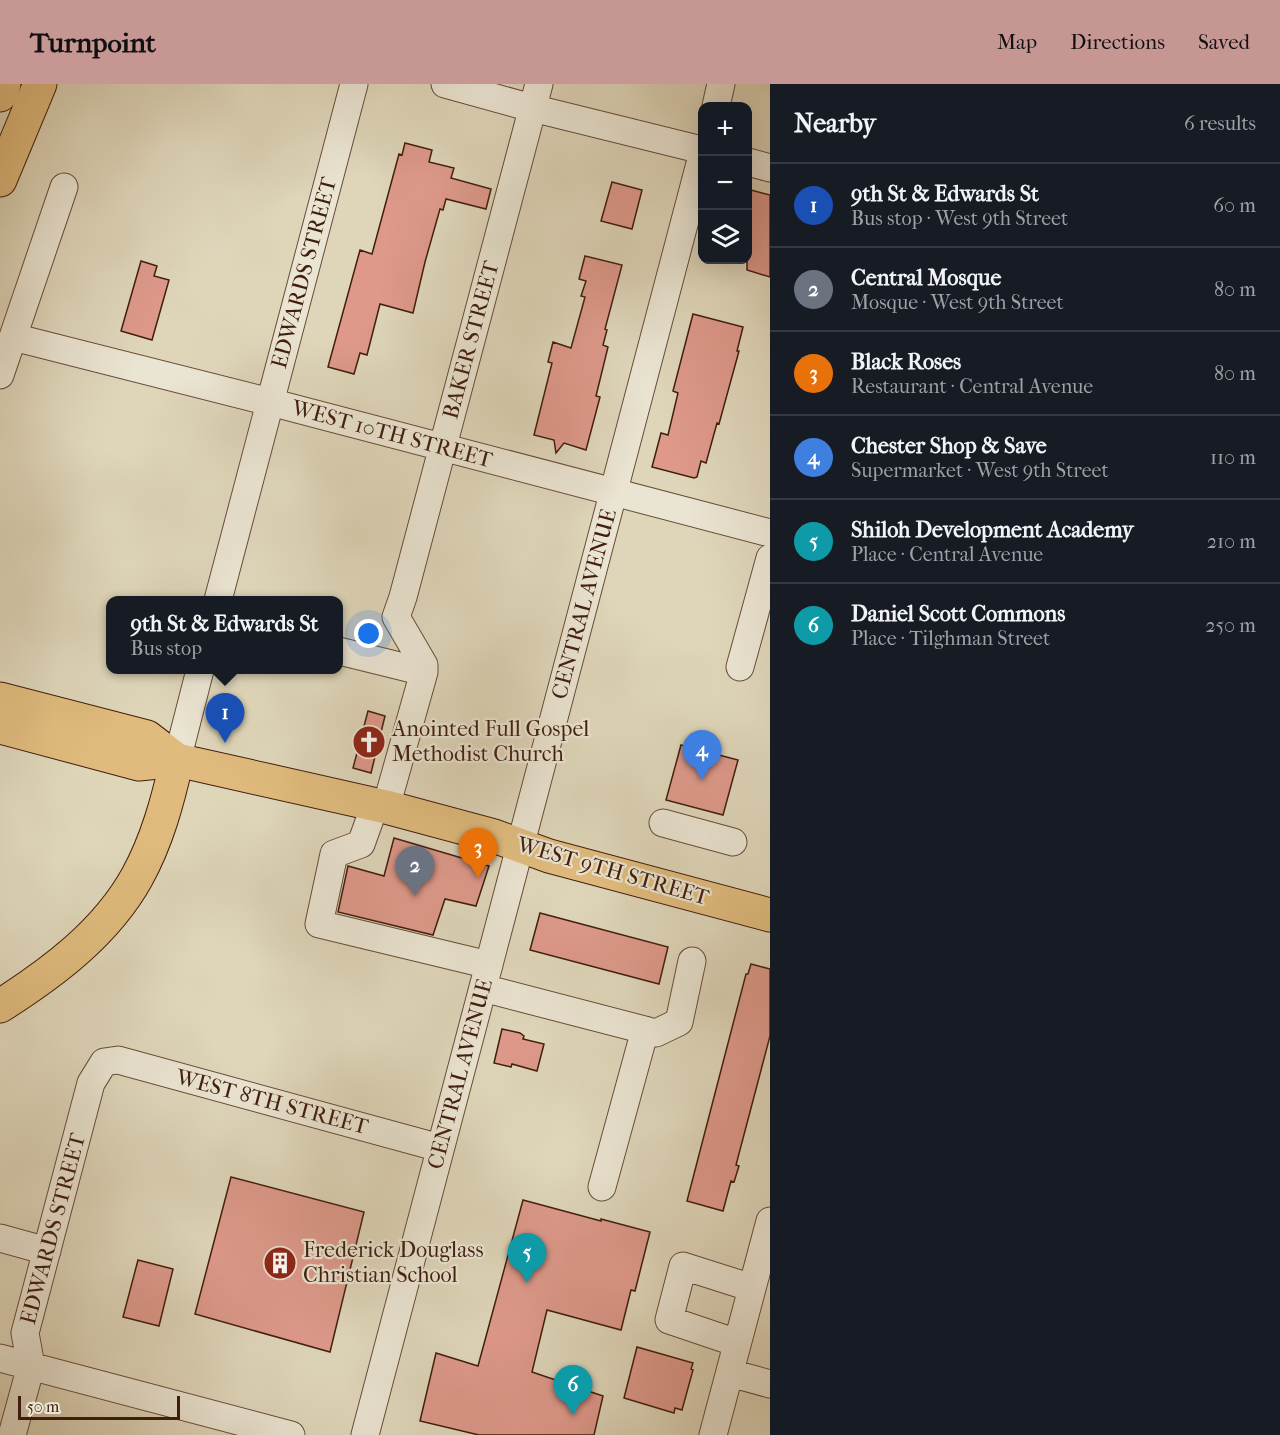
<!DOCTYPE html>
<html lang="en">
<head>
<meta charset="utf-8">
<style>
	:root { --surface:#171b24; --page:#20242c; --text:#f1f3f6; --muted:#9ea1a6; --line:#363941; --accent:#c59692 }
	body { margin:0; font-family:"IM FELL French Canon",serif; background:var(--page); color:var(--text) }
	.controls { position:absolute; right:18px; top:18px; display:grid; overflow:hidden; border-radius:12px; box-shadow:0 6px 24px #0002 }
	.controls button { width:54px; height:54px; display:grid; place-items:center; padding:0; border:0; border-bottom:2px solid var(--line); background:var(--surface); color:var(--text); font:30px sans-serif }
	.scale { position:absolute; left:18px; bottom:15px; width:162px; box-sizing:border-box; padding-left:6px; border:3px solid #401e0d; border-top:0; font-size:16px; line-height:21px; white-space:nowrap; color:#401e0d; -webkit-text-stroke:4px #eae4d2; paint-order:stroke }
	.you { position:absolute; left:369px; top:550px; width:21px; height:21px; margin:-15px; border:4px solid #fff; border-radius:50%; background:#1a73e8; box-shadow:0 0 0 9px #1a73e833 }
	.badge { display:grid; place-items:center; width:39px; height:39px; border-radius:50%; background:var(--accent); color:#fff; font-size:20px; font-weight:700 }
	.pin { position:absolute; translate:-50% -50px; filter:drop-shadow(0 2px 3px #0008) }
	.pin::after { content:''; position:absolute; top:32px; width:21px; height:18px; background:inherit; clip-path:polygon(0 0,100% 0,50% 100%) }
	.popup { position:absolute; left:106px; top:512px; width:237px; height:78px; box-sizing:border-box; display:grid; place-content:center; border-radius:12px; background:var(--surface); filter:drop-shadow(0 2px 4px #0005); font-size:20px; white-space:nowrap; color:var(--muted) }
	.popup b { font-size:22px; color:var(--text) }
	.popup::after { content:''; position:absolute; left:50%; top:100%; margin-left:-12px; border:12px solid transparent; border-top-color:var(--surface) }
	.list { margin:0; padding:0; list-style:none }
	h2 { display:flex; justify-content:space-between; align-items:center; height:78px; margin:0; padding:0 24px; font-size:26px }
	h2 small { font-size:20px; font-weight:400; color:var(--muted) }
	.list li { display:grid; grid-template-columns:39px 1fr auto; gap:18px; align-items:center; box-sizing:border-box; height:84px; padding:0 24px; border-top:2px solid var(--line) }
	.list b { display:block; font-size:22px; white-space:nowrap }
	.list p { margin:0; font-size:20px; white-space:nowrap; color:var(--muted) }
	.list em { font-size:20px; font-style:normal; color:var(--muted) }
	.icon { flex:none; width:33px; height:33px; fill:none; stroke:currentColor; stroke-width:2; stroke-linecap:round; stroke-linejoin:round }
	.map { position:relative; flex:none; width:770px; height:1351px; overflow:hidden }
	header { display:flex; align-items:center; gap:36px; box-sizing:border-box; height:84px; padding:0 30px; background:var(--accent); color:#111 }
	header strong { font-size:28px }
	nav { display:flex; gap:33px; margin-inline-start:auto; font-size:21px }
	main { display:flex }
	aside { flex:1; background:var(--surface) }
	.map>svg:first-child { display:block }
	.building { fill:#de998b; stroke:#401e0d; stroke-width:1.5 }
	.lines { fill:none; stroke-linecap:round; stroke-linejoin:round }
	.minor-casing { stroke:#684c38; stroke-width:29 }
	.major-casing { stroke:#401e0d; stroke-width:35 }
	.highway-casing { stroke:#401e0d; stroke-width:35 }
	.minor { stroke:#eae4d2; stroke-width:27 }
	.major { stroke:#e0bb7d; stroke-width:33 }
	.highway { stroke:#e0bb7d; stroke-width:33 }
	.labels { text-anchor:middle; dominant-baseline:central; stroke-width:4.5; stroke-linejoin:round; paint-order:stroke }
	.street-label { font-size:22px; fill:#401e0d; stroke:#eae4d2 }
	.poi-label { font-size:22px; fill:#401e0d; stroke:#eae4d2; text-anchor:start }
</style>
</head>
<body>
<header>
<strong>Turnpoint</strong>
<nav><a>Map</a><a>Directions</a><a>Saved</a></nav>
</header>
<main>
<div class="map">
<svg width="770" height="1351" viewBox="0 0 770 1351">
	<rect width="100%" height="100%" fill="#dfd6ba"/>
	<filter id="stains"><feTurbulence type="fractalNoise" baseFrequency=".00333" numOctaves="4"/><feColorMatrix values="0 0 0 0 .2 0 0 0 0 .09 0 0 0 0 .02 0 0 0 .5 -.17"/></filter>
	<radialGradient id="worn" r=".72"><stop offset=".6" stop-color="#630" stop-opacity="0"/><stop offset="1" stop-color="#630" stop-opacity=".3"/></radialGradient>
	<path class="building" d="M405,59L432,66L429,78L454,84L451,94L491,105L486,125L446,115L443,126L440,125L425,178L413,229L380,220L367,271L360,269L354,290L328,283L360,166L372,170L399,70L402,71Z
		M612,98L642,106L632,145L601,137Z
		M747,105L770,111V193L747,186Z
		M585,172L622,181L605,245L607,246L603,261L608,263L596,312L600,313L586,366L564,359L556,369L554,356L534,351L552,279L548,278L553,258L571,264L585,213L581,212L586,197L579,195Z
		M141,177L157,182L154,192L169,196L152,256L121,247Z
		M693,230L743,243L737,267H739L719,340L717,339L706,379L701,377L697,393L694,394L652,383L661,349L668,351L678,309L673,307Z
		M368,627L385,632L371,689L353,684Z
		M681,661L738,676L723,731L666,716Z
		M394,754L489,782L476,822L445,815L433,851L338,828L348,782L384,792Z
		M540,829L668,863L659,900L530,866Z
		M751,880L770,885V952L736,1081L739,1082L734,1098L731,1097L723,1127L687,1117L746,890H748Z
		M502,945L520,949L524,952L523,955L544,960L537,987L512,980L511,983L494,979Z
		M231,1093L364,1128L330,1268L195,1230Z
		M523,1116L601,1137V1135L650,1148L635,1207L631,1206L621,1246L547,1226L532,1288L603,1312L594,1351H479L420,1337L436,1269L478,1282Z
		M138,1176L173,1185L159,1242L123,1233Z
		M637,1263L693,1279L691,1285L693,1286L682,1326L675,1324L674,1329L624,1314Z"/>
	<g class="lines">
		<g class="minor-casing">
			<path id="minor" d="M445,0L532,24L702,66
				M716,22L721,0
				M748,78L770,84
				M13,253L270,318L770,449
				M0,291L64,103
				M218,516L354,0
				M339,567L424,588
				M740,583L770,474
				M177,676L200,586
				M375,721L361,760L334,770L319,840L489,881
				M386,723L424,588V581L396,533L403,513L539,0
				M663,739L733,758
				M483,904L656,949L679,938L692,877
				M602,1103L645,946
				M0,1154L47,1167
				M737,1259L669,1236L683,1182L752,1204
				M0,1274L291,1351
				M730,1289L770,1300
				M12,1351L31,1282L25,1249L91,999L104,978L118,976L440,1064
				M365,1351L702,72
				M713,1351L770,1137"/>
		</g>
		<g class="major-casing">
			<path id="major" d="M0,615L147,653L177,676
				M0,643L139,680L177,676L386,723L494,752L549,772L770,831"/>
		</g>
		<g class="highway-casing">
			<path id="highway" d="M0,11L4,0
				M0,96L40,0
				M0,922C52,889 106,849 137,793C157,757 168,716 177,676"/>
		</g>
		<use href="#minor" class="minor"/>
		<use href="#major" class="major"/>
		<use href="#highway" class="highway"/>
	</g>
	<defs>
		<g id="church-disc" transform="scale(1.725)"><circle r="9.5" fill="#8f2418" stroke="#eae4d2"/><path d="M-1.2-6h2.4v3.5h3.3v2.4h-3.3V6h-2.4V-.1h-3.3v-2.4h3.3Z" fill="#fff"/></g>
		<g id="building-disc" transform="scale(1.725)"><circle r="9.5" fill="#8f2418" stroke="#eae4d2"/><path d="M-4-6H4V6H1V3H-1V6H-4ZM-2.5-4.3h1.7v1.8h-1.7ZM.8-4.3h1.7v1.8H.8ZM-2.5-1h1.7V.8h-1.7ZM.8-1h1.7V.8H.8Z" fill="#fff"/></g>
	</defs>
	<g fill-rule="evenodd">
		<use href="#church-disc" x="369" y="658"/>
		<use href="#building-disc" x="280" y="1179"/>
	</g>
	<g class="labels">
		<g class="street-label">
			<text transform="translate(304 189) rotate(-75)">EDWARDS STREET</text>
			<text transform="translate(471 256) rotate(-75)">BAKER STREET</text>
			<text transform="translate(392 350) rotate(15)">WEST 10TH STREET</text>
			<text transform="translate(584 520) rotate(-75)">CENTRAL AVENUE</text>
			<text transform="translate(613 787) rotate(16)">WEST 9TH STREET</text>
			<text transform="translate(460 990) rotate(-75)">CENTRAL AVENUE</text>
			<text transform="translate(272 1018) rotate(15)">WEST 8TH STREET</text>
			<text transform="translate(53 1145) rotate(-75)">EDWARDS STREET</text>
		</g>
		<g class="poi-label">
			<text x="392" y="645">Anointed Full Gospel<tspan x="392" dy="25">Methodist Church</tspan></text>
			<text x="303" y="1166">Frederick Douglass<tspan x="303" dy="25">Christian School</tspan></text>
		</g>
	</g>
	<rect width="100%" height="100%" filter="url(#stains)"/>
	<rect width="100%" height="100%" fill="url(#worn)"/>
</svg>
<div class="controls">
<button>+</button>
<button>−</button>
<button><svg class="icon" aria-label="layers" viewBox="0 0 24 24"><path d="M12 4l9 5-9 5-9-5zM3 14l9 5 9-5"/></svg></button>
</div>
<div class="scale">50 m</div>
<div class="you"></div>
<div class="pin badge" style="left:225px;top:659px;background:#1a4fb4">1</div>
<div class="popup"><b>9th St &amp; Edwards St</b>Bus stop</div>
<div class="pin badge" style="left:415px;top:812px;background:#6b7280">2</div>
<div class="pin badge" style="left:478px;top:794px;background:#e8710a">3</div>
<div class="pin badge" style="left:702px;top:696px;background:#3f7fe0">4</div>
<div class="pin badge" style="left:527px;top:1199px;background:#0f9aa8">5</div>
<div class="pin badge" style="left:573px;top:1331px;background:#0f9aa8">6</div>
</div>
<aside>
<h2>Nearby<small>6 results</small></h2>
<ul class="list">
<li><span class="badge" style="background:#1a4fb4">1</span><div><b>9th St &amp; Edwards St</b><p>Bus stop · West 9th Street</p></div><em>60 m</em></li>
<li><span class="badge" style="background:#6b7280">2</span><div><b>Central Mosque</b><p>Mosque · West 9th Street</p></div><em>80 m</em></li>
<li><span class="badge" style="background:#e8710a">3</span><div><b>Black Roses</b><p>Restaurant · Central Avenue</p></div><em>80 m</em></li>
<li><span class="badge" style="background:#3f7fe0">4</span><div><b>Chester Shop &amp; Save</b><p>Supermarket · West 9th Street</p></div><em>110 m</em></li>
<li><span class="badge" style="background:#0f9aa8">5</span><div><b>Shiloh Development Academy</b><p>Place · Central Avenue</p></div><em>210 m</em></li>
<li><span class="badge" style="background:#0f9aa8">6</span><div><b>Daniel Scott Commons</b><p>Place · Tilghman Street</p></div><em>250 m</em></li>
</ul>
</aside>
</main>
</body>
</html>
